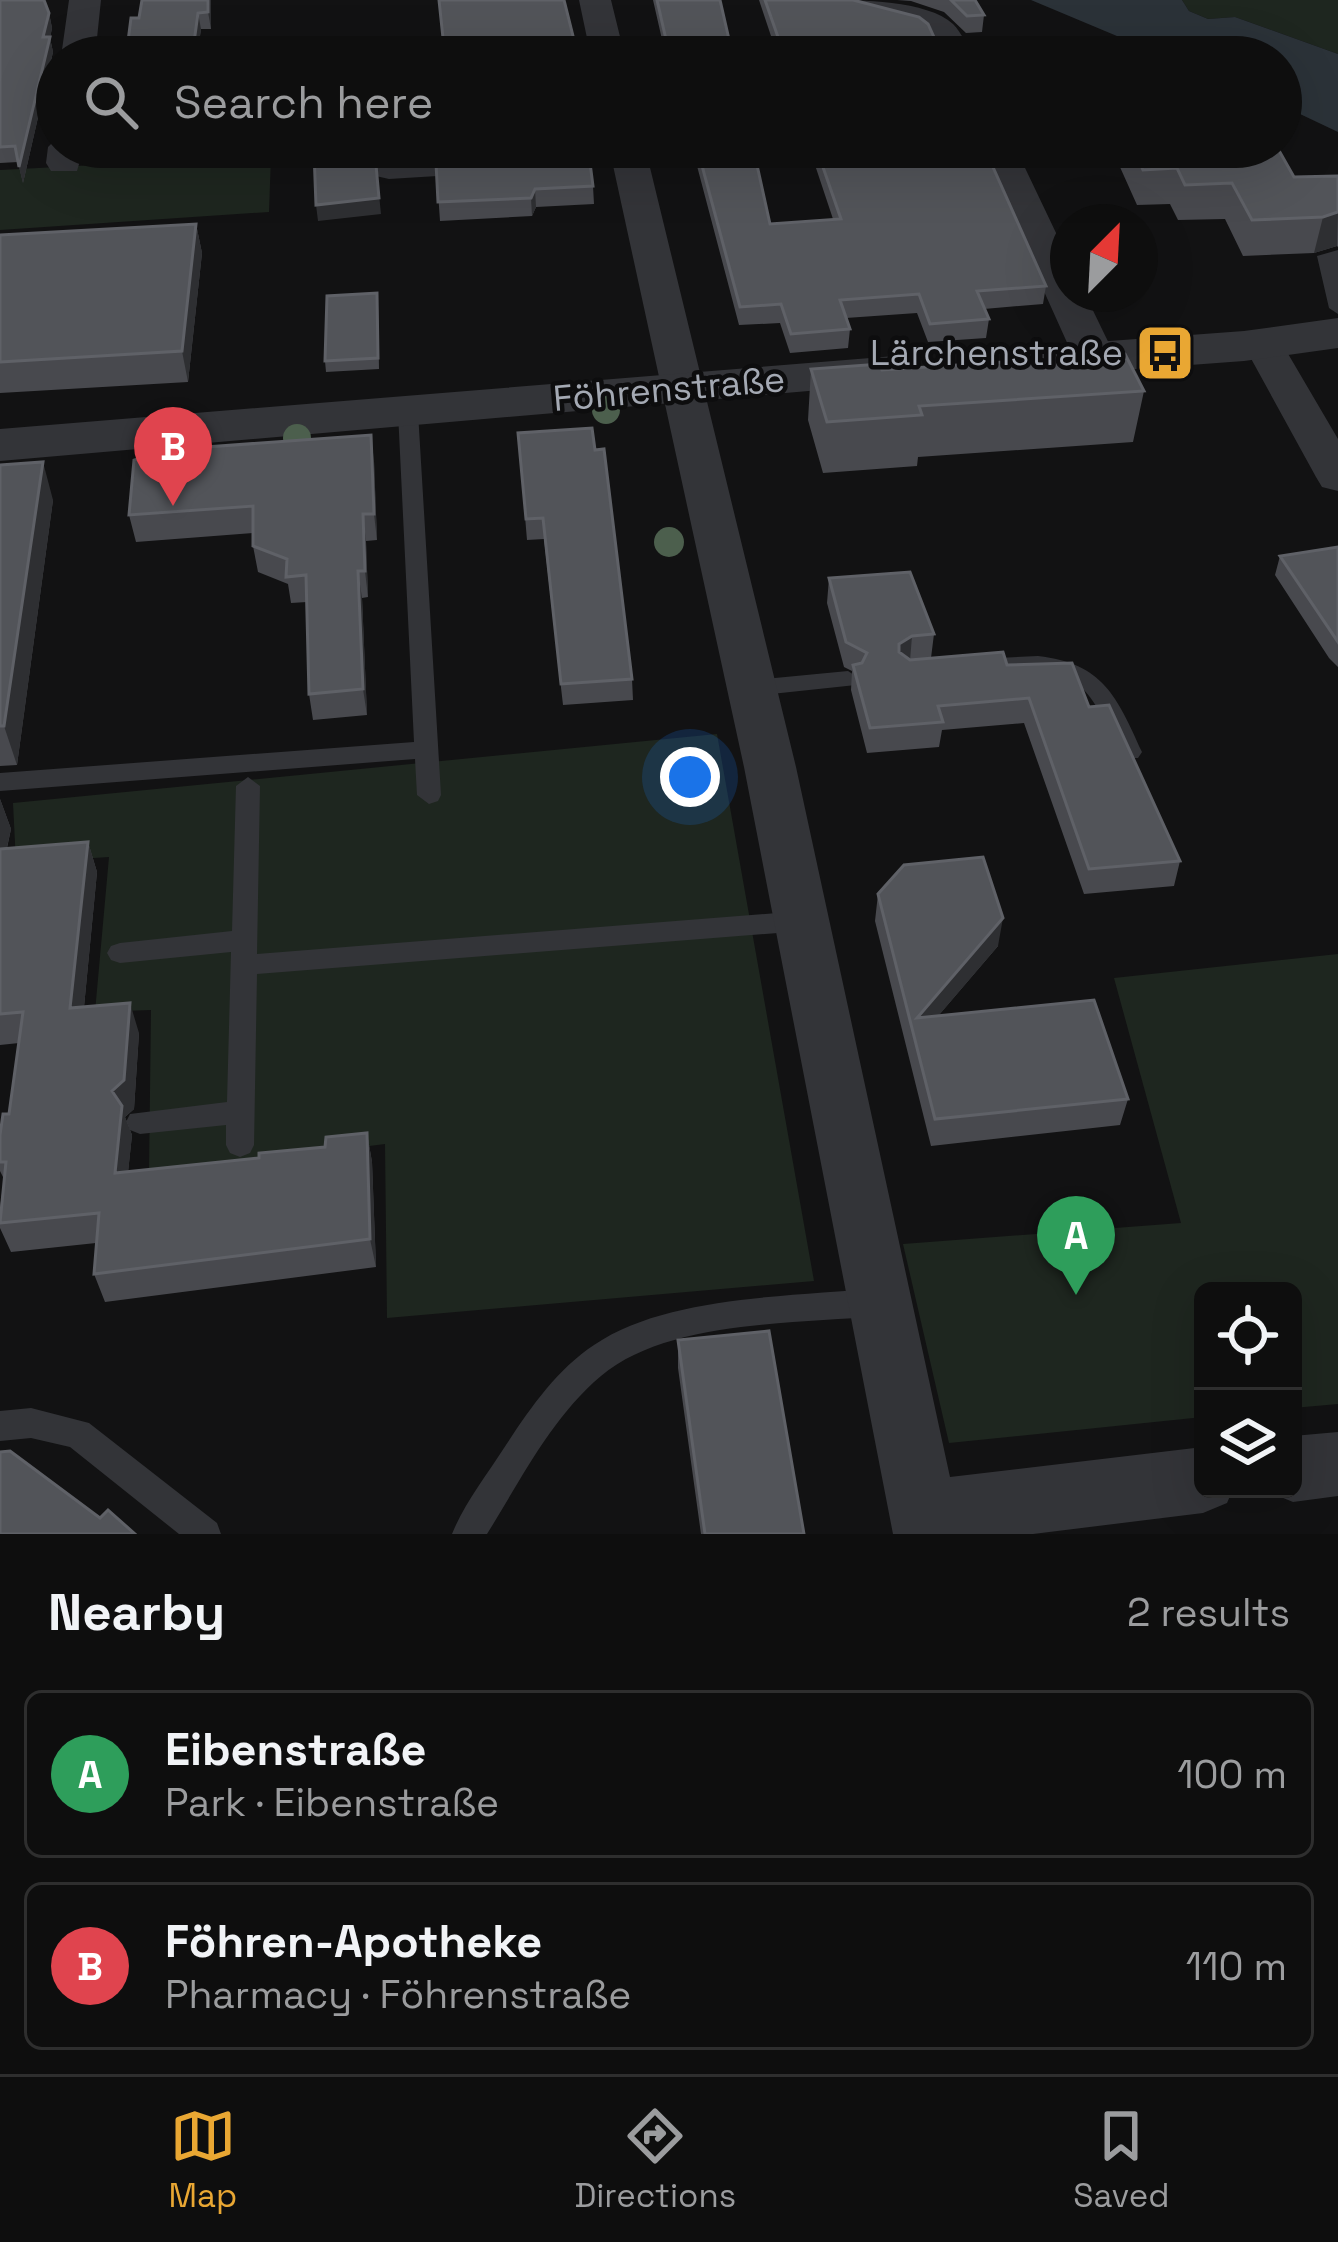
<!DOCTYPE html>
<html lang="en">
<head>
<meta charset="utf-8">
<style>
	:root { --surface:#0e0e0e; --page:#1c1c1c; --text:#f1f3f6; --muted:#9b9c9e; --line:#2e2e2e; --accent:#e9a733 }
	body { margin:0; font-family:"Space Grotesk",sans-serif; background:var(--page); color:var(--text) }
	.controls { position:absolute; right:36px; bottom:36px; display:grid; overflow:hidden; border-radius:18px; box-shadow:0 12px 48px #0002 }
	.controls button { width:108px; height:108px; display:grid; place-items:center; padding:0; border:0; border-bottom:3px solid var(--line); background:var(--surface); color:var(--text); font:60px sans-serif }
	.compass { position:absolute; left:1050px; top:204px; width:108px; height:108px; border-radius:50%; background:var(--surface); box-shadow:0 12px 48px #0002; rotate:24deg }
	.you { position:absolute; left:690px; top:777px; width:42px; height:42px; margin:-30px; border:9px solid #fff; border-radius:50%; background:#1a73e8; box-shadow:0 0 0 18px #1a73e833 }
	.badge { display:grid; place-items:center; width:78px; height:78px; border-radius:50%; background:var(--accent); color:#fff; font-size:39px; font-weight:700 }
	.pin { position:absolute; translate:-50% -99px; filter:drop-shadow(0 3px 6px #0008) }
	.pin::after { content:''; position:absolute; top:63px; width:42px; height:36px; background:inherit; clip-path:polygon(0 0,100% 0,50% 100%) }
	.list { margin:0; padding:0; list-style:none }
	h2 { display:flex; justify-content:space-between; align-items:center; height:156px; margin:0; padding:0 48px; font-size:51px }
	h2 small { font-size:39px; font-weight:400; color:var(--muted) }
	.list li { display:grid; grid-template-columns:78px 1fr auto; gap:36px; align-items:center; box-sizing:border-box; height:168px; margin:0 24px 24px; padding:0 24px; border:3px solid var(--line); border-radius:18px }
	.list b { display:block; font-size:45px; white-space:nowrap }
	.list p { margin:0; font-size:39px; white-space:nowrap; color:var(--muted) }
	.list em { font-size:39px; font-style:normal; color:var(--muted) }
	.icon { flex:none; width:66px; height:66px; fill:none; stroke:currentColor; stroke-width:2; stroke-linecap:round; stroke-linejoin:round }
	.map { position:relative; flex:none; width:1338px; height:1534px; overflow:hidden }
	.search { position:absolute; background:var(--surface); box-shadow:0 12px 48px #0002; left:36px; right:36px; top:36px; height:132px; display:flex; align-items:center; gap:30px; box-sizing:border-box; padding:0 42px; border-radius:66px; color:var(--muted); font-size:45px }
	.sheet { height:540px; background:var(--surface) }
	nav { display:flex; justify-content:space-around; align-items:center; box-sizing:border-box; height:168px; border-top:3px solid var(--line); background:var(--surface); font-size:33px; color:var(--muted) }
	nav a { display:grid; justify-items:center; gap:6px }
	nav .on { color:var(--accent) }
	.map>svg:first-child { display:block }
	.green { fill:#1e261f }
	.water { fill:#2b3238 }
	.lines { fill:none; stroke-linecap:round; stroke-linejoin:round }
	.service { fill:#333438; fill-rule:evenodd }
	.minor { fill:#333438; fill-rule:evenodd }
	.tertiary { fill:#333438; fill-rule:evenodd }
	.tree { fill:#4c5f4d }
	.wall { fill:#48494e }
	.shaded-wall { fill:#2e2f32 }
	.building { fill:#525459; stroke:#5f6167; stroke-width:3 }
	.labels { text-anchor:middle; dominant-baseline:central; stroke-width:9; stroke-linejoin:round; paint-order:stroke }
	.poi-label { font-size:36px; fill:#a4a9b3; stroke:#0d0d0e; text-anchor:end }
	.street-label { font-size:36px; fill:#a4a9b3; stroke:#0d0d0e }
</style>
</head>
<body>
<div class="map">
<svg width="1338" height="1534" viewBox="0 0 1338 1534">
	<rect width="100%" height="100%" fill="#121213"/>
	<path class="green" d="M1182,0H1338V54L1235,17L1208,19L1189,11Z
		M271,156L269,212L0,230V170Z
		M717,734L814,1281L387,1318L385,1144L149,1174L151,1010L95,1012L109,857L16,863L13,803Z
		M1338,954V1404L1293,1408V1291H1203V1417L949,1443L903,1244L1181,1223L1114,978Z"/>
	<path class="water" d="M1031,0H1182L1189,11L1208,19L1235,17L1338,54V132L1281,105V57H1167Z"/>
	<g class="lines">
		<path class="service" d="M1338,250V314L1329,308L1317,256Z
			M408,406L418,412L441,795L438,801L429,804L417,795L415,759L0,791V773L414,742L398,412Z
			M1038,656C1103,663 1117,697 1142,752L1138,758H1122C1109,736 1102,709 1084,690C1050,655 990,691 967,667L978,659Z
			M848,671L860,679L856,685L753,696L741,688L753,680Z
			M248,777L260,786L257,954L803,911L812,914L816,921L812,928L803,931L257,974L254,1145L250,1153L240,1157L230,1153L226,1145V1125L140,1134L130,1130L126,1122L130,1114L227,1102L231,952L120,963L111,960L107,953L111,946L120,943L232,931L236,786Z
			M879,1288L890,1292L894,1302L890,1312L879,1316C796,1324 667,1320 601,1376C551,1418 521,1480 487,1534H452C464,1504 486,1476 504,1448C529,1410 556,1370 594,1345C667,1295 793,1297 879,1288Z
			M31,1408L89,1423L217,1523L221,1534H179L70,1447L31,1438L0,1441V1411Z"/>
		<path class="minor" d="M69,0H101L95,57H61Z
			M579,0H611L625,57H591Z
			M825,0C859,0 927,0 953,24C962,33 967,46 972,57H938L930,38L919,30L830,7Z
			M57,138V147H84L77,171H51L46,163L48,147Z
			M609,147H645L796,767L950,1477L1203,1447V1489H1233L1227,1503L1203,1513L1033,1534H893L744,767Z
			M979,147H1015L1068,258V294H1085L1116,358L1110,367L1095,370L1080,367L1074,358Z
			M503,152L516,155L521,163L516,171L389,179L376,176L371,168L376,160L389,157Z
			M1263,332L1277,335L1338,439V491L1322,487L1316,477L1243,344L1249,335Z
			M1338,1432V1496L1293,1502L1269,1492L1293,1489V1436Z"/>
		<path class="tertiary" d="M1338,318V348L1244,361L1042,376L1024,372L1017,361L1024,350L1042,346L1244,331Z
			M895,356L913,360L921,371L913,382L0,461V429Z"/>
	</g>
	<g class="tree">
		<circle cx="606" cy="410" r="14"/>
		<circle cx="297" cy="438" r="14"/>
		<circle cx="669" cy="542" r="15"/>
	</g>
	<path class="wall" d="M0,0L49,13L52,28L50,38L53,52L23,183L18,162L0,163Z
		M211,0V29H201L197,57H126L139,18Z
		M653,0H720L733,57H666Z
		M759,0H853L943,57H778Z
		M897,0H975L984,15L982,32L966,33L944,12L911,1Z
		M455,147H500L455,149Z
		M692,147H753L770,224L833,219L809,147H984L1046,286L1043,304L984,309L989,319L986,338L928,342L917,313L846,318L850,329L848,348L790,353L780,323L739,325Z
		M1111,147H1277L1294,177L1338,176V247L1337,246L1314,253L1243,256L1225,219L1178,220L1170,204L1137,205Z
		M436,163L593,186L594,204L536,207L532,216L440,221Z
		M196,224L202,253L188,382L0,393V235Z
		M378,304L379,369L326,372L325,361Z
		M811,369L882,370L1144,391L1133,442L918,457L917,466L823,473L808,420Z
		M518,433L632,679L633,700L563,705L544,539L527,540Z
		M374,461L377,540L366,541L368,597L362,598L367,715L313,720L309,694L307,602L291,603L288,584L258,572L253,546V533L136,542L129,515Z
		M0,465L53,500L17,765L0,766Z
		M1338,547V667L1329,658L1275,575L1280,556Z
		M829,578L934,634L931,658L1007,665L1089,707L1180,861L1174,886L1084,894L1024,723L942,730L939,747L867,753L851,690L852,671L844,667L827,603Z
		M0,799L11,829L7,848L88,842L97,872L84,1007L139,1033L134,1109L125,1117L132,1135L128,1172L259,1158L325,1147L367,1133L372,1162L376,1267L105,1302L94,1274L96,1243L11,1252L0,1228V1208L4,1179L0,1171V1135L9,1114L19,1043L0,1045Z
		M878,894L998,946L938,1016L1128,1099L1120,1125L931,1146L875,921Z
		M678,1340L804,1534H701L678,1368Z"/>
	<path class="shaded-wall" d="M208,0H211V29L208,12Z
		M49,13L52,28L50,38L53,52L23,183L19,167Z
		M198,13L201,29L197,57H192Z
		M376,165L381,214L318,221L316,205Z
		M535,189L536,207L532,216L531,198Z
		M1338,212L1337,246L1314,253L1323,217Z
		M196,224L202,253L188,382L182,351Z
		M371,435L374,461L377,540L374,514Z
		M43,462L53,500L17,765L4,726Z
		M363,514L366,541L368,597L365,571Z
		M358,571L362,598L367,715L363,689Z
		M912,636L910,661L896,669L899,644Z
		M0,799L11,829L0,878Z
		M88,842L97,872L81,1038L70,1008Z
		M1003,918L998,946L916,1042L917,1018Z
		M130,1003L139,1033L134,1109L125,1117L132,1135L125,1202L115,1173L112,1091Z
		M367,1133L372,1162L376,1267L370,1239Z"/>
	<path class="building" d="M0,0H44L49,13L43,37H50L19,167L15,146L0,147Z
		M142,0H208V12L198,13L192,57H126L131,18H139Z
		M439,0H564L577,52L571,53L572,57H445Z
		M657,0H720L733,57H670Z
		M765,0H853L919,17L928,24L943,57H785Z
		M951,0H975L984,15L967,16Z
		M697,147H753L770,224L841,219L816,147H984L1046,286L977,291L989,319L930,324L919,294L840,300L850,329L791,334L781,304L740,307Z
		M1133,147H1277L1294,177L1338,176V212L1323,217L1252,220L1232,183L1185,185L1177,168L1143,170Z
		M366,148L365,154L376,165L379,198L316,205L314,152Z
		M589,155L593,186L535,189L531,198L438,202L436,163Z
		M196,224L182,351L0,362V235Z
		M377,293L378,358L325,361L327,296Z
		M1125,354L1144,391L919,406L922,415L827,422L811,369L880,364L882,370Z
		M592,428L595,450L604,449L632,679L561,684L543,518L526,519L518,433Z
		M371,435L374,514H363L365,571H358L363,689L309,694L306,575L286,577L287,559L253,546V506L129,515L134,460L165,450Z
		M43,462L4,726H0V465Z
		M1338,547V642L1280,556Z
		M910,572L934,634L912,636L899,644V652L910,660L1003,652L1007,665L1072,663L1089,707L1109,705L1180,861L1089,869L1029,698L938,706L943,722L870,728L853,665L862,663L867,653L846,642L829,578Z
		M88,842L70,1008L130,1003L124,1080L112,1091L122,1106L115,1173L259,1158V1153L325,1147L326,1137L367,1133L370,1239L94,1274L99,1213L0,1223L6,1162H0V1135L3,1114H9L23,1012L0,1014V849Z
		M983,857L1003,918L917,1018L1094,1000L1128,1099L935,1119L878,894L904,865Z
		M769,1331L804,1534H705L678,1340Z
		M10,1451L100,1518L108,1510L135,1534H0V1452Z"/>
	<defs>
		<g id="bus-square" transform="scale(3)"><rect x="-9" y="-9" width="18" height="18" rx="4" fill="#e9a733" stroke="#0d0d0e"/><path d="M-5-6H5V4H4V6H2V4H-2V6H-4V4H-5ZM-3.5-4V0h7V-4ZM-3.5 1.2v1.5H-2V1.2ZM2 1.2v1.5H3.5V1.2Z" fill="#111"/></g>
	</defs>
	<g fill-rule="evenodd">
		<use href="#bus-square" x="1165" y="353"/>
	</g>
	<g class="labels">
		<g class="poi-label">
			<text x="1123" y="353">Lärchenstraße</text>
		</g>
		<g class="street-label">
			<text transform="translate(669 389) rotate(-5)">Föhrenstraße</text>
		</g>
	</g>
</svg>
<div class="controls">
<button><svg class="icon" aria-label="locate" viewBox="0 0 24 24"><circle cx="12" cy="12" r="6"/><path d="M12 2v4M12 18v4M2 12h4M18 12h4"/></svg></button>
<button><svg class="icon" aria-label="layers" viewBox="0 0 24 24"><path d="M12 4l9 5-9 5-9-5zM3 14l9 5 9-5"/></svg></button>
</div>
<svg class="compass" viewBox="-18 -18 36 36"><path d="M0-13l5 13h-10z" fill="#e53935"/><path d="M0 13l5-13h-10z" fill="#9b9c9e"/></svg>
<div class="you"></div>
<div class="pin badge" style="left:1076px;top:1295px;background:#2e9e5b">A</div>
<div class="pin badge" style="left:173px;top:506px;background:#e0444e">B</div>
<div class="search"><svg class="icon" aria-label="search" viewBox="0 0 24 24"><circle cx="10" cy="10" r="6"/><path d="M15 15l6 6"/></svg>Search here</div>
</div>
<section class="sheet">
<h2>Nearby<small>2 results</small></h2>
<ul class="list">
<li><span class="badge" style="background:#2e9e5b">A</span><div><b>Eibenstraße</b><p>Park · Eibenstraße</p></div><em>100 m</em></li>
<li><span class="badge" style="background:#e0444e">B</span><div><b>Föhren-Apotheke</b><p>Pharmacy · Föhrenstraße</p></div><em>110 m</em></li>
</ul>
</section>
<nav>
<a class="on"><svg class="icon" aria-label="map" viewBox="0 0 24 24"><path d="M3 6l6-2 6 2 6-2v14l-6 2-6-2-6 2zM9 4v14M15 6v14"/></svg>Map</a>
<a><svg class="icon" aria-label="directions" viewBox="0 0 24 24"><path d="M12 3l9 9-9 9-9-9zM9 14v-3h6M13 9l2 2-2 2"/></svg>Directions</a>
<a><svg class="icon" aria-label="saved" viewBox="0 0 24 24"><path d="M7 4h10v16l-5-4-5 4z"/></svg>Saved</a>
</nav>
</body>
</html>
